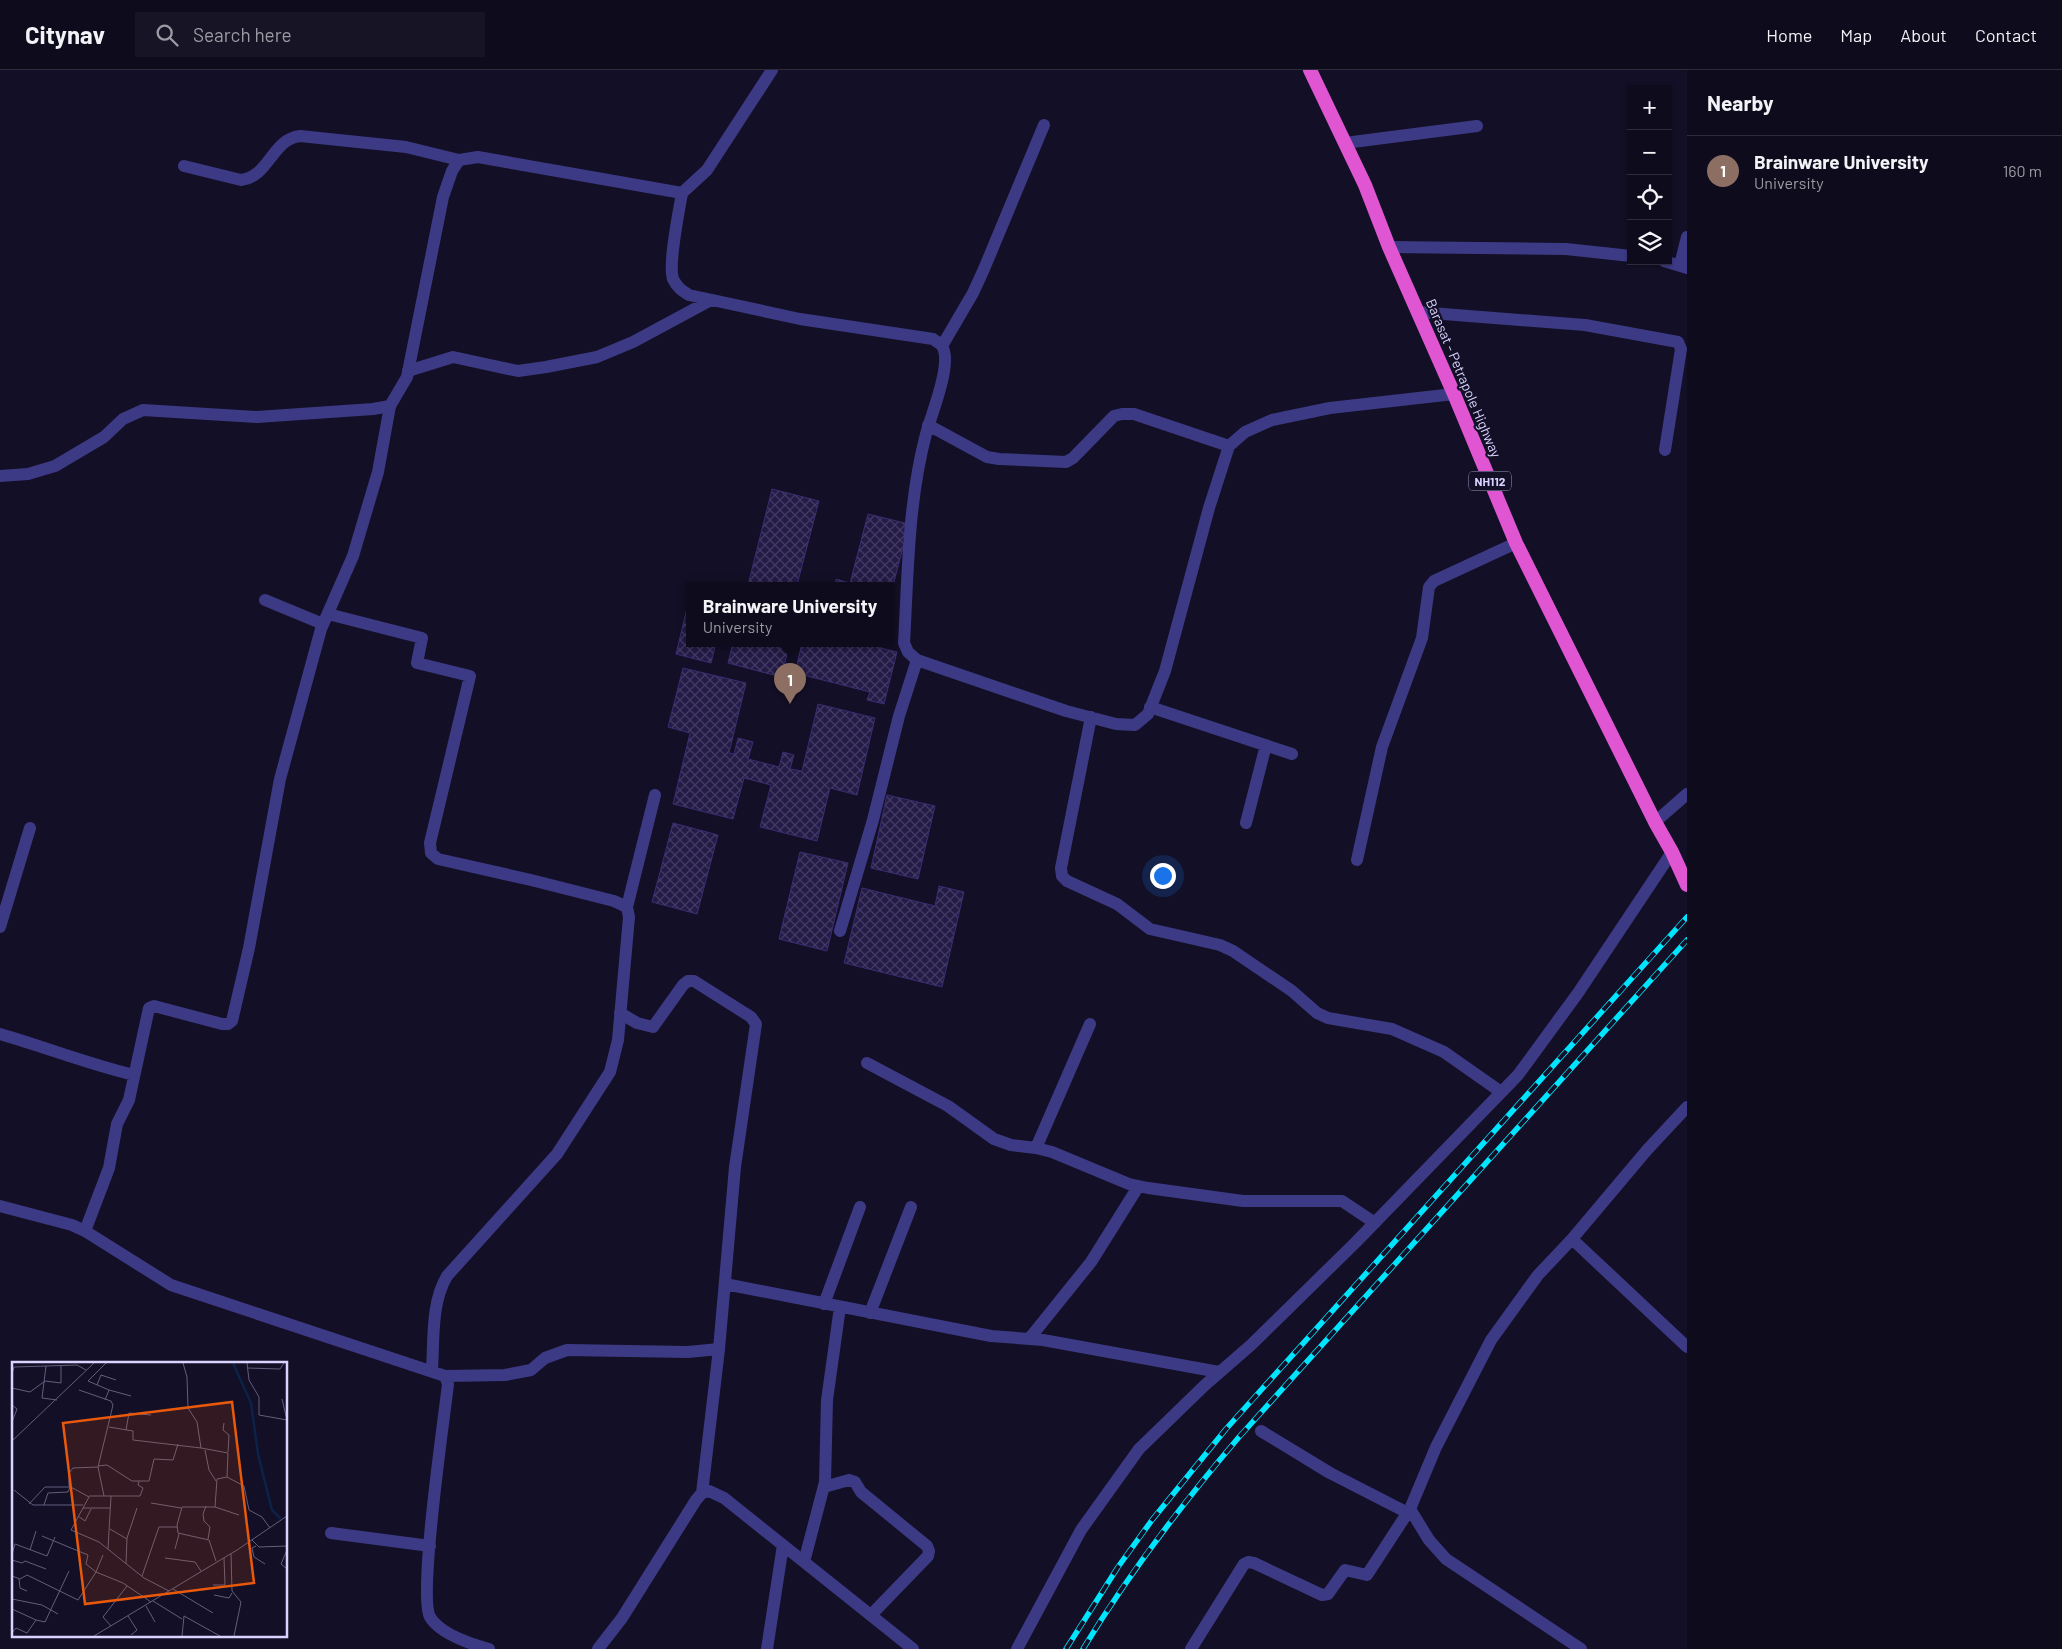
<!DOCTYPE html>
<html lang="en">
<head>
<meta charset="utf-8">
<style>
	:root { --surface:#0e0b1c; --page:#171425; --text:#f1f3f6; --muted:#9b9ba3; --line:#2e2b3b; --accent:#ea580c }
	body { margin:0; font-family:Barlow,sans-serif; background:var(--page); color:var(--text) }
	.controls { position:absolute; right:15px; top:15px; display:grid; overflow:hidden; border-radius:0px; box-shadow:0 1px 4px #0004 }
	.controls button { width:45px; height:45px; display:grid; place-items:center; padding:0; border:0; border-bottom:1px solid var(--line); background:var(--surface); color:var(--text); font:25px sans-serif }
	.you { position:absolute; left:1162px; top:805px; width:18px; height:18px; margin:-12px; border:4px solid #fff; border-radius:50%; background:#1a73e8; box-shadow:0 0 0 8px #1a73e833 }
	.badge { display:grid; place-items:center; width:32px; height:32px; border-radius:50%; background:var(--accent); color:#fff; font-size:16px; font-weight:700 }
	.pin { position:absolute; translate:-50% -41px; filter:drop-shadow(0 1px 2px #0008) }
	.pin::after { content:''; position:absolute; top:26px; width:18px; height:15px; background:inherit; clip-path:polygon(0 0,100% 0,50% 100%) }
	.popup { position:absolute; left:686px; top:512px; width:208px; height:65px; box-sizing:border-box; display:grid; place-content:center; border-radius:0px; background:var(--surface); filter:drop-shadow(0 1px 4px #0005); font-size:16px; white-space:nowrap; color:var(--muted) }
	.popup b { font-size:19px; color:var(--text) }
	.popup::after { content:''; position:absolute; left:50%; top:100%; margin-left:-10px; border:10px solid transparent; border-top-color:var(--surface) }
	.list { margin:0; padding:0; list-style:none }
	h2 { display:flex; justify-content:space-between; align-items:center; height:65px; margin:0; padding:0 20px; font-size:21px }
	h2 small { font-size:16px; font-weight:400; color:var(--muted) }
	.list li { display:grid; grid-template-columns:32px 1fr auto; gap:15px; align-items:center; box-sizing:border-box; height:70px; padding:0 20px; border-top:1px solid var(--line) }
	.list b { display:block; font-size:19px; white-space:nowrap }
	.list p { margin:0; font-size:16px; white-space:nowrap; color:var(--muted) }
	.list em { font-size:16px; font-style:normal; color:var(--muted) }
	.icon { flex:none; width:28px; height:28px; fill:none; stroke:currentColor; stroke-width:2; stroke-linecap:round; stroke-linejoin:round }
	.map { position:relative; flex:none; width:1687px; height:1579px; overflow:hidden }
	header { display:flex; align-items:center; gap:30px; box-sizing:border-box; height:70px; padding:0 25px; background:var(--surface); border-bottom:1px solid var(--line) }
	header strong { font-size:24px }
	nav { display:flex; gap:28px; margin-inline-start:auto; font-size:18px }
	.search { width:350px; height:45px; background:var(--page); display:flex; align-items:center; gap:12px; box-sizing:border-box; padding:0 18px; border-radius:0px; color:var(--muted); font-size:19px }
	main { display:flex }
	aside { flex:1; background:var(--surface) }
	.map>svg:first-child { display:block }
	.building { fill:url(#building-cross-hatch); stroke:#3b2d73 }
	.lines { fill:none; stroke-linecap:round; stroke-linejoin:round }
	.minor { stroke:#3d3a85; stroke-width:12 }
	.tertiary { stroke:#3d3a85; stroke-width:12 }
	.trunk { stroke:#e055d1; stroke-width:14 }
	.rail-casing { stroke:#00e5ff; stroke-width:5.5 }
	.rail { stroke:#130f26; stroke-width:4; stroke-dasharray:11; stroke-linecap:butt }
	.labels { text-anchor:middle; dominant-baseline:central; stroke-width:4.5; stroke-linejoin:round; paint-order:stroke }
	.shield { fill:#130f26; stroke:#9e99be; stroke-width:1 }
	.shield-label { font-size:12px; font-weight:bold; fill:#d9d4ff }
	.street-label { font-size:14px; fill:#d9d4ff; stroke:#130f26 }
	.inset-river { fill:none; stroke:#0c2248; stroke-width:2.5 }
	.inset-road { fill:none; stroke:#625e7d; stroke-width:1 }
	.view { fill:#e8590c; fill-opacity:0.15; stroke:#e8590c; stroke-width:2.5 }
	.inset-edge { fill:none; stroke:#d9d4ff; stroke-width:2.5 }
</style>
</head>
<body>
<header>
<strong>Citynav</strong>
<div class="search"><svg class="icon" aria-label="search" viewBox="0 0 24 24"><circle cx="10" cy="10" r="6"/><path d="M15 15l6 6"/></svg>Search here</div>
<nav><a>Home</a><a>Map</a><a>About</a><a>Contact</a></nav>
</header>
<main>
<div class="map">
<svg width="1687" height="1579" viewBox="0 0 1687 1579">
	<defs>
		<pattern id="building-cross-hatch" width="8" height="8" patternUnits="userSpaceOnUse" patternTransform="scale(1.25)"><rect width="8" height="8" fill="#241b47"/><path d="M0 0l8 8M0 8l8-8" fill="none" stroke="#433b63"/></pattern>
	</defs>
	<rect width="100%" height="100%" fill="#130f26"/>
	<path class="building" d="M772,419L819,431L797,515H748Z
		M868,444L909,454L890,527V515H835L836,509L850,513Z
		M689,530L690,573H716L711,593L676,584Z
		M733,573H790L781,607L728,593Z
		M802,573H883L881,578L897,582L884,634L867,630L870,622L795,603Z
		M683,598L746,613L729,683L734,684L738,668L753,672L748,689L779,697L783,682L794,685L790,699L802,701L818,634L875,648L857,725L830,718L817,771L760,757L771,715L744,708L733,749L673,734L690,663L668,657Z
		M887,725L935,736L918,809L871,798Z
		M673,753L718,765L697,844L652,832Z
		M800,782L848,793L827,881L779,869Z
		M939,816L964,822L942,917L844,893L862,818L935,836Z"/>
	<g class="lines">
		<path class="minor" d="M1345,73L1477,56
			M184,96L241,110C269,107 272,69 300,66L406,77L459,90
			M682,123C679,141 668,194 673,209C677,217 681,220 689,225L800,249L933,269C935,271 940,273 942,276C953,293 931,345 926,364C908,432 908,503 904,573L908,582L917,590L1066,641L1116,654L1135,655L1148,644L1165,601L1209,438L1229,376L1245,362L1272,350L1330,338L1454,324
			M1389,177L1566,179L1631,186
			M1664,191L1687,198
			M1680,195L1687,167
			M1418,242L1585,255L1678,272L1681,279L1665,380
			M942,276L973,223L984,199L1044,55
			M408,301L453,287L518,301L546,297L597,287L633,272L711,230
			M928,355L987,387L999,389L1066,392L1073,388L1114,346L1122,344H1134L1229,376
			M265,530L323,554
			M328,544L422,568L417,593L470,606L430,773L431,783L438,789L531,810L614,831L627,837L629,847L618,970L610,1002L557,1084L447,1206C431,1233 434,1269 432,1300
			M1150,637L1292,684
			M1091,647L1061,798L1062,806L1067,811L1117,834L1150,859L1220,875L1233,881L1292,921L1317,943L1328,948L1392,959L1444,982L1501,1022
			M1655,752L1687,724
			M1246,753L1266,675
			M1357,790L1382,677L1422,568L1429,517L1434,511L1516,473
			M627,837L655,725
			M0,857L30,758
			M840,861L873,750L899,646L917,590
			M620,943L637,953L653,957L683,915L688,911H694L751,947L756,954L735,1097L719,1279L702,1423
			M0,964C45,977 88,994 134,1005
			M867,993L948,1036L994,1069L1011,1075L1036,1078L1052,1082L1129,1114L1148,1118L1243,1131H1342L1375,1153
			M1036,1078L1090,954
			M0,1136L72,1155L85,1161L171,1215L445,1306L448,1314C444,1350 418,1525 430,1547C440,1564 471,1574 489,1579
			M85,1161L109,1098L117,1054L129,1030L149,938L154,936L222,954H228L232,951L249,878L280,709L321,559L353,486L378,402L390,336
			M1572,1169L1687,1277
			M725,1214L991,1266L1043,1270L1219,1302
			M824,1234L860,1137
			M870,1243L911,1137
			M1029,1269L1091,1192L1138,1117
			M445,1306L505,1305L531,1300L545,1288L567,1280L688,1282L719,1279
			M1261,1361L1330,1403L1408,1443
			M824,1417L849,1410L855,1412L861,1422L927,1476L929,1481L928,1486L871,1545
			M331,1463L430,1476
			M804,1492L825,1412L827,1330L840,1237
			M598,1579L622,1548L696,1430L702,1423L709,1421L724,1428L913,1579
			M767,1579L783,1475
			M1017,1579L1081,1460L1139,1379L1205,1315L1251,1275L1356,1172L1518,1005L1578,923L1672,782
			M1191,1579L1244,1494L1248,1492L1254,1493L1322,1525L1328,1524L1345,1500L1367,1505L1410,1439
			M1581,1579L1446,1489L1429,1470L1410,1439L1436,1377L1491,1270L1538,1205L1572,1169L1647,1080L1687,1037"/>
		<path class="tertiary" d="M0,406L28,404L55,396L104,367L123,349L143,340L257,347L373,339L390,336L407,307L443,127L452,101L459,90L478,87L682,123L707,100L772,0"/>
		<path class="trunk" d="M1310,0L1365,115L1389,177L1454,324L1516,473L1655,752L1672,782L1687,815"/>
		<g class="rail-casing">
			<path id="rail" d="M1066,1579L1118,1497L1152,1450L1226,1359L1687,847
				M1083,1579C1129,1503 1182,1434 1239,1367L1687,870"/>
		</g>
		<use href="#rail" class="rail"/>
	</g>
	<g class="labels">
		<rect class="shield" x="1469" y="401.5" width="42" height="19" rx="4"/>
		<g class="shield-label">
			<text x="1490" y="411">NH112</text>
		</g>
		<g class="street-label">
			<text transform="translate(1464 308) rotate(67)">Barasat - Petrapole Highway</text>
		</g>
	</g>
	<g transform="translate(12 1292)">
		<rect width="275" height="275" fill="#130f26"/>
		<path class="inset-river" d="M221,1L239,41L246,92L260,148L269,157"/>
		<path class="inset-road" d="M171,1L175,15L176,46L185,60L189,86L216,91L215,115L232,124L237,148L250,155L258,166M235,1L237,18L247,35V53L275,58M34,4L65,3L74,8M235,6L268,7L272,1M0,12L2,5L34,4L30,36L45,38M85,23L89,13L104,18M0,26L18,30L33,19L49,21V3M67,28L99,39L101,43L86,105L61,106L57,111V124L77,135L59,168L87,180L132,216L157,229M97,28L119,34M270,37L275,58M93,38L97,28L76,19L94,1M0,43L5,47L0,60M212,61L211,68L217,73L216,90M97,65L121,69V78L189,86M114,68L117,51L139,53M0,79L82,1M193,88L197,108L204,119M86,104L95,103L120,119H137L142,97L161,98L166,82M86,105L92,134M2,128L21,143H71M77,134H128L131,126L126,123L127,119M139,141L169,146M17,142L33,125H58M32,143L36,131L56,130L58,125M194,144L191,152L192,159L198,165L196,177M203,145L227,153M71,146H98M66,154L73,159L79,147M98,167L115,177M30,174L76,193L74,202L84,210M240,178L247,185L275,184M244,184L240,186L242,195L253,202M96,187L99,134M163,187L167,172M18,188L24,169M275,188L269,202L275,207M0,192L3,182L35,194L43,175M219,192L220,229L229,240L222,274M153,196L183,200L189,209M0,198L10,201L13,199L34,207M204,199L197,178L166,171L165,163L170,145H203L205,117L215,115M114,202L115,176L125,146M84,210L91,193M0,214L8,217L15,213L66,238L84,210L111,221L139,240M130,214L147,165H165M7,217L8,226L15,229M201,223H213L212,196M161,227L201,251M202,233L217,236L220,231M0,237L30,243L46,252M141,239L170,257M134,244L143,260M0,247L24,258M116,254L125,268L119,273M99,264L91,255L115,224M0,271L4,266L15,271L24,258L33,260L57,209M82,274L225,188L275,154M170,274L172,254L208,274"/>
		<path class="view" d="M220,40L242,221L73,242L51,61Z"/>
		<rect width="275" height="275" class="inset-edge"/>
	</g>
</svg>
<div class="controls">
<button>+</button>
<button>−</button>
<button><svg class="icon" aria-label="locate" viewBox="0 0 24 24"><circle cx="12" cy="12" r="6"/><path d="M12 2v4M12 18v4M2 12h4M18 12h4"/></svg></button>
<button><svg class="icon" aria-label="layers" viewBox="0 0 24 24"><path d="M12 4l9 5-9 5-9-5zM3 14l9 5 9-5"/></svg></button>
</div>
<div class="you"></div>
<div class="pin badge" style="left:790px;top:634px;background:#8d6e63">1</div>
<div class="popup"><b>Brainware University</b>University</div>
</div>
<aside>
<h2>Nearby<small></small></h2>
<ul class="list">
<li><span class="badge" style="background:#8d6e63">1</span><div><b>Brainware University</b><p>University</p></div><em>160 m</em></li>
</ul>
</aside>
</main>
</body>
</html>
